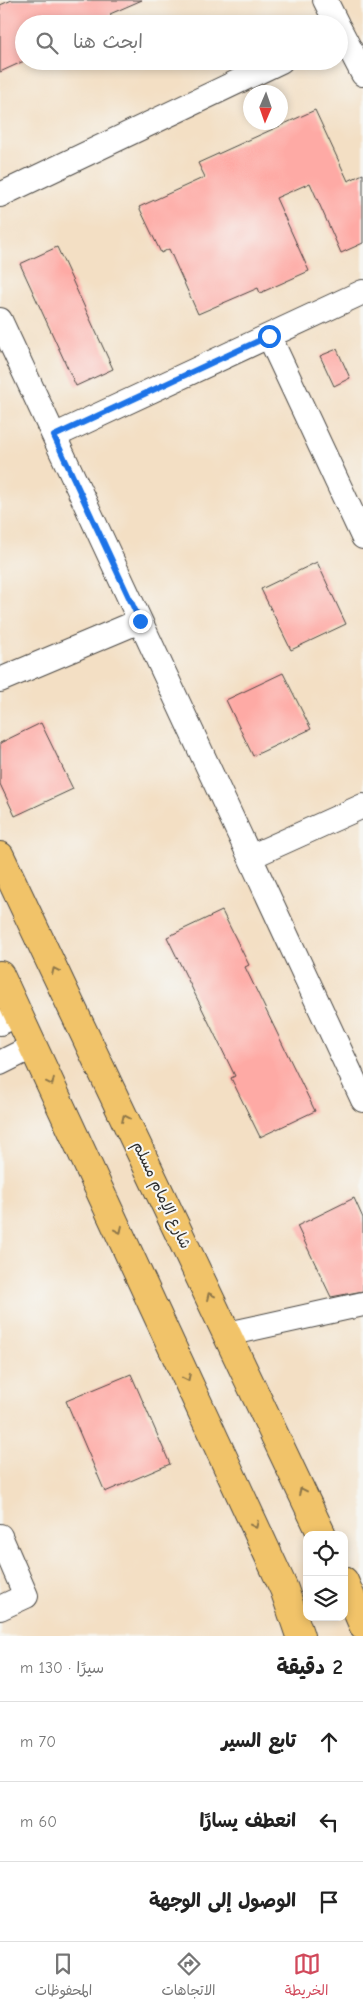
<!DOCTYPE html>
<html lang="ar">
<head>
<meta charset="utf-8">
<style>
	:root { --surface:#fff; --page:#f6f6f6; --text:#222; --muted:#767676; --line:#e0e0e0; --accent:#d1495b }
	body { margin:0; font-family:"Comic Neue","Playpen Sans Arabic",sans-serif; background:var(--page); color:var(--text); direction:rtl }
	.controls { position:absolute; right:15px; bottom:15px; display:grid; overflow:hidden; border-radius:10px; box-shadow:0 2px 8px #0003 }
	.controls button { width:45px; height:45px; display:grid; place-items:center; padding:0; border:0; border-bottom:1px solid var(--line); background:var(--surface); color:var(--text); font:25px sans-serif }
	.compass { position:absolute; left:243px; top:85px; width:45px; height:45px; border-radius:50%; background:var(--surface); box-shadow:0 2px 8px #0003; rotate:182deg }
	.stop { position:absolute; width:15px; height:15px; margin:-11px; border:4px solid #1a73e8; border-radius:50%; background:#fff }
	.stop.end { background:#1a73e8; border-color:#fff; box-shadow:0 1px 5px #0008 }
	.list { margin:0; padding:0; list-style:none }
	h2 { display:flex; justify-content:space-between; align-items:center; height:65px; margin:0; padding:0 20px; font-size:21px }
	h2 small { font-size:16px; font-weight:400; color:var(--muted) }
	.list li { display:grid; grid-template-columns:32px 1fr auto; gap:15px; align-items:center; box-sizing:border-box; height:80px; padding:0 20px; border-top:1px solid var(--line) }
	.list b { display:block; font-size:19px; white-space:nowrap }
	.list em { font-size:16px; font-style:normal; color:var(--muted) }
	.icon { flex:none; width:28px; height:28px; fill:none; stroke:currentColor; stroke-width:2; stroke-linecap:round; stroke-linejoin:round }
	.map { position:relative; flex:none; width:363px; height:1636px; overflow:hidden; direction:ltr }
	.search { position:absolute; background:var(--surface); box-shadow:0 2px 8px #0003; left:15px; right:15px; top:15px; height:55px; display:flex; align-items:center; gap:12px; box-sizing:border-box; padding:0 18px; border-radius:28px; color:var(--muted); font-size:19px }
	.sheet { height:305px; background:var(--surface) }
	nav { display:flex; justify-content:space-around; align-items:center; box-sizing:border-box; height:70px; border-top:1px solid var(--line); background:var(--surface); font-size:14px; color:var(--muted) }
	nav a { display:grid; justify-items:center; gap:2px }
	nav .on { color:var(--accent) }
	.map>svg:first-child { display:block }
	.building { fill:#feaaa5 }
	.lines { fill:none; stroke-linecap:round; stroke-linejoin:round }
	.minor-casing { stroke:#494642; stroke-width:26 }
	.major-casing { stroke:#494642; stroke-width:30 }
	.minor { stroke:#fff; stroke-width:24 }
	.major { stroke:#f1c369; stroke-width:28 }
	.oneway { stroke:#8e774a }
	.route { stroke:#1a73e8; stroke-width:6 }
	.labels { text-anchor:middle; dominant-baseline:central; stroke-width:4; stroke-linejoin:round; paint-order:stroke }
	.street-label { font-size:15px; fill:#2b2b2b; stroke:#f6f6f2 }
</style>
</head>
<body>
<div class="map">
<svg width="363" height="1636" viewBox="0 0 363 1636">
	<rect width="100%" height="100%" fill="#f6f6f2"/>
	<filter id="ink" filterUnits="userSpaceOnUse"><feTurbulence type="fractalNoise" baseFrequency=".02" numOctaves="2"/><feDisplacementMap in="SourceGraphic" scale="10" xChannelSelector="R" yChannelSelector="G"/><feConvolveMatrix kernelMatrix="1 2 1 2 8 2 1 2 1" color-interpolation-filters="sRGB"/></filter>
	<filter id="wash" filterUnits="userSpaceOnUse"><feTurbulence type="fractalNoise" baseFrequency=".0096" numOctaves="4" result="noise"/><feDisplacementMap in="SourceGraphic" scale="20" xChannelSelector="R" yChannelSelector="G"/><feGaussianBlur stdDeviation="1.12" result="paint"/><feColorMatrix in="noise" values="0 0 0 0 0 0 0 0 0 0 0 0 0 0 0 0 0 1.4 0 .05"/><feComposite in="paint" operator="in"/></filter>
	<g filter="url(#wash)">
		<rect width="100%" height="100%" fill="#f3dfc4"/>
		<g id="blocks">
			<path class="building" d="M12,0H142L110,14L112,18L98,24H24V61L0,72V5Z
				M315,110L348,181L363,174V243L341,253L310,183L276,198L309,271L260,293L258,288L198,314L169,249L161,253L139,207L205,177L198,163Z
				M57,247L113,369L76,386L20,264Z
				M337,349L350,378L334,386L320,356Z
				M317,562L346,624L291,650L261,589Z
				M283,673L311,729L253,756L226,700Z
				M41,723L73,789L15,816L0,784V743Z
				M222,911L249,965L245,967L315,1111L260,1137L231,1078L235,1076L167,937Z
				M354,1198L363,1218V1291L331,1297L297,1226Z
				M131,1374L170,1464L105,1492L66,1401Z"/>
		</g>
	</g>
	<g filter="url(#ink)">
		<use href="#blocks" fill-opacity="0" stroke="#494642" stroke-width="1"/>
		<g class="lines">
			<g class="minor-casing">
				<path id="minor" d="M325,0L337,24
					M339,28L363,74
					M0,195L281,61
					M0,320L363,1100
					M269,336L363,537
					M54,436L363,292
					M0,680L140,621
					M250,857L363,806
					M0,1023L19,1014
					M0,1063L34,1046
					M228,1334L363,1304
					M0,1536L26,1596L0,1608"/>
			</g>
			<g class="major-casing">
				<path id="major" d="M0,856L322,1535
					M0,975L284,1589L300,1636
					M344,1581L363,1625"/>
			</g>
			<use href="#minor" class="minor"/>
			<use href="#major" class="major"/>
		</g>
		<defs><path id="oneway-chevron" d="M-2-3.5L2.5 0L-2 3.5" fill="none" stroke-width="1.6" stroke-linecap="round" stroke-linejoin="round" transform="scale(1.25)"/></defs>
		<g class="oneway">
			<use href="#oneway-chevron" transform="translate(55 971) rotate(-115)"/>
			<use href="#oneway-chevron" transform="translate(51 1082) rotate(64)"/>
			<use href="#oneway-chevron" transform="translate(125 1118) rotate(-115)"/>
			<use href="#oneway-chevron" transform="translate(119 1230) rotate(65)"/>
			<use href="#oneway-chevron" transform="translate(210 1296) rotate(-115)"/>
			<use href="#oneway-chevron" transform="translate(187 1378) rotate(65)"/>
			<use href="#oneway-chevron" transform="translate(302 1491) rotate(-115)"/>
			<use href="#oneway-chevron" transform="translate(255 1525) rotate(65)"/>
		</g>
	</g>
	<g class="lines" filter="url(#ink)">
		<path class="route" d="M140,621L54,436L269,336"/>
	</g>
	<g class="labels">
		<g class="street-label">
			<text transform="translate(162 1195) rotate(65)">شارع الإمام مسلم</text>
		</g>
	</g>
</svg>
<div class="controls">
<button><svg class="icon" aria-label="locate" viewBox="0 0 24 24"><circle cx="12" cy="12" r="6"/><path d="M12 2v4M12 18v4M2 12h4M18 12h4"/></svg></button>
<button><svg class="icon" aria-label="layers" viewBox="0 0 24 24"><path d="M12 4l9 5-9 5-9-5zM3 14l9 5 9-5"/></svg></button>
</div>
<svg class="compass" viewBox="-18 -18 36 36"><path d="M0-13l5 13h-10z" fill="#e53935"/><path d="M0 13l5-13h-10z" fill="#767676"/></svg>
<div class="stop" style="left:269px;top:336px"></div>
<div class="stop end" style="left:140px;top:621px"></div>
<div class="search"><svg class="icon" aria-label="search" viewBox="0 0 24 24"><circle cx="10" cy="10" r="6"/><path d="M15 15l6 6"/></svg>ابحث هنا</div>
</div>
<section class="sheet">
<h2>2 دقيقة<small>سيرًا · 130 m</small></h2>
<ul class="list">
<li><svg class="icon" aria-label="ahead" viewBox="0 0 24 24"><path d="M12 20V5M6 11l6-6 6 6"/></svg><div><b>تابع السير</b></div><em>70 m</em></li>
<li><svg class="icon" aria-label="left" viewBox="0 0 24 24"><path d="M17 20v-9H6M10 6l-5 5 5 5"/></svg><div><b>انعطف يسارًا</b></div><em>60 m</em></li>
<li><svg class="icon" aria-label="arrive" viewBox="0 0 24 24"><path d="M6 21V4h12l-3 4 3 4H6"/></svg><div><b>الوصول إلى الوجهة</b></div></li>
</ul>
</section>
<nav>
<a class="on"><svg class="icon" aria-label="map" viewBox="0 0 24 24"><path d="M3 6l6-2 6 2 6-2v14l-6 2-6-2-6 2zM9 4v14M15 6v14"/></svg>الخريطة</a>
<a><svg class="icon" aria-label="directions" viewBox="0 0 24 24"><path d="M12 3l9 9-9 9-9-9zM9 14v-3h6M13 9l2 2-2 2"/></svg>الاتجاهات</a>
<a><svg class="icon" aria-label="saved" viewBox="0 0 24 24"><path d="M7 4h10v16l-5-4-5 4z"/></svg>المحفوظات</a>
</nav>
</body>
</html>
